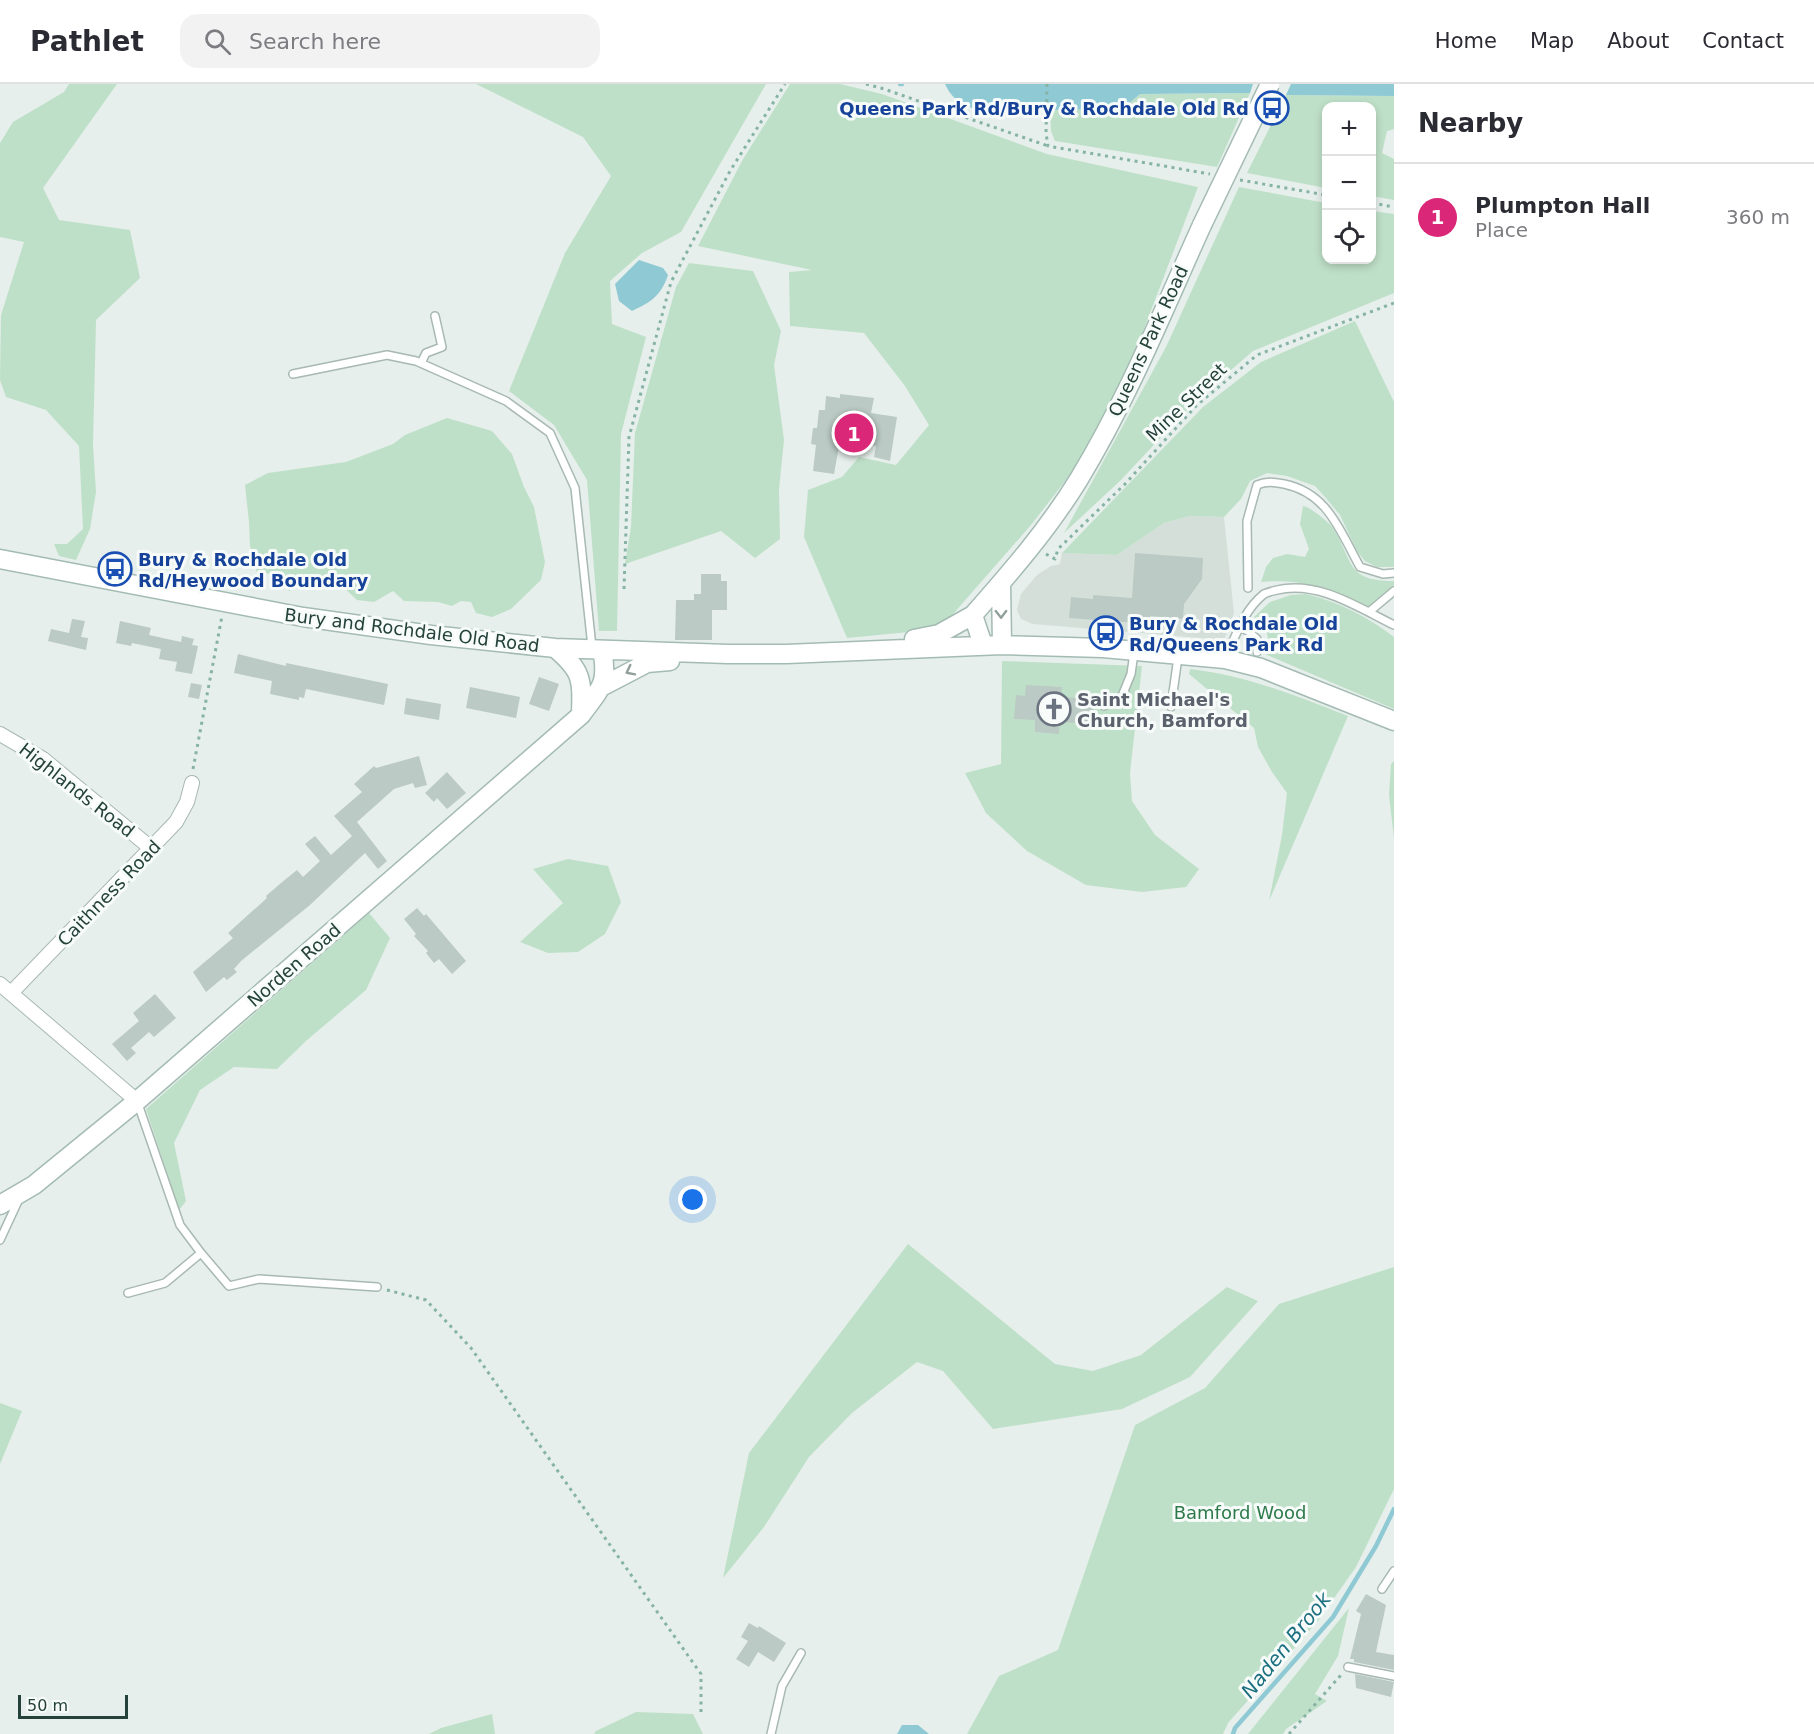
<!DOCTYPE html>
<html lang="en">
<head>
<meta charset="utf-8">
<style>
	:root { --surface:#fff; --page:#f2f2f3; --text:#2b2b33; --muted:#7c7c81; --line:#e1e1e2; --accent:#db2777 }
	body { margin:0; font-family:"DejaVu Sans",sans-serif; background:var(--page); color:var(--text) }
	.controls { position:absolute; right:18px; top:18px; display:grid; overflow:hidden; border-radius:12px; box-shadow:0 3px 9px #0003 }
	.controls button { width:54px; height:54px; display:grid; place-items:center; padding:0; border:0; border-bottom:2px solid var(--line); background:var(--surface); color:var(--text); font:30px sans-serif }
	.scale { position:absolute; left:18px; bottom:15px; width:110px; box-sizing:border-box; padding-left:6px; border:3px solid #24423a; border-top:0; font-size:16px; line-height:21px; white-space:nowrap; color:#24423a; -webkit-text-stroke:4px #f7fbf9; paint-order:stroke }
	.you { position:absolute; left:693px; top:1116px; width:21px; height:21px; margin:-15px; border:4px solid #fff; border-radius:50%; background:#1a73e8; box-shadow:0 0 0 9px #1a73e833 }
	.badge { display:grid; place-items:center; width:39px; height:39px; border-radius:50%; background:var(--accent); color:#fff; font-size:20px; font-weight:700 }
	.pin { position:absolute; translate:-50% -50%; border:3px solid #fff; box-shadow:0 2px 6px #0006 }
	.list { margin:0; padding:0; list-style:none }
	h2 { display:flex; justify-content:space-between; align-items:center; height:78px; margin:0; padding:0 24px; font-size:26px }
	h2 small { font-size:20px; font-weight:400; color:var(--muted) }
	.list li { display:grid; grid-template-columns:39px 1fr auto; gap:18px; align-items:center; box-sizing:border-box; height:108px; padding:0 24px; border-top:2px solid var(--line) }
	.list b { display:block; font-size:22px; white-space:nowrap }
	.list p { margin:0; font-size:20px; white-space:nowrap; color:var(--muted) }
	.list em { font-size:20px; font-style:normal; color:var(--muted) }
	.icon { flex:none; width:33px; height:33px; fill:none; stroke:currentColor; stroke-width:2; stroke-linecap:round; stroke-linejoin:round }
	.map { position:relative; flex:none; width:1394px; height:1650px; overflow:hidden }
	header { display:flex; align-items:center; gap:36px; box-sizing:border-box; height:84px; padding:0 30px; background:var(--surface); border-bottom:2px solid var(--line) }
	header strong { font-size:28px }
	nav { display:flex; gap:33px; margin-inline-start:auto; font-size:21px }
	.search { width:420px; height:54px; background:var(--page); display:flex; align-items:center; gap:15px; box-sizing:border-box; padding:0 21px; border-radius:18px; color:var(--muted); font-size:22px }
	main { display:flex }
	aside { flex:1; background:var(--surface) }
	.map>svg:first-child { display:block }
	.built { fill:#d4dfda }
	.green { fill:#bfe0c8 }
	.water { fill:#8ec9d4 }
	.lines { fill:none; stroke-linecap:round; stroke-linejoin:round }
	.stream { stroke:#8ec9d4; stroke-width:4.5 }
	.river { stroke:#8ec9d4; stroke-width:27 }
	.building { fill:#bbcac4 }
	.lane-casing { stroke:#a8b8b2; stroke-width:10 }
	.street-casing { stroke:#a8b8b2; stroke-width:16 }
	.secondary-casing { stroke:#a4bbb3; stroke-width:21 }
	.path { stroke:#86b3a5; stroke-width:3; stroke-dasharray:3 4.5; stroke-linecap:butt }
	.lane { stroke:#fff; stroke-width:7 }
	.street { stroke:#fff; stroke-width:14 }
	.secondary { stroke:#fff; stroke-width:18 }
	.secondary-bridge-casing { stroke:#a4bbb3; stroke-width:21; stroke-linecap:butt }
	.secondary-bridge { stroke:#fff; stroke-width:18 }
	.oneway { stroke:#92a09c }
	.labels { text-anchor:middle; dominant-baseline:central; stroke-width:6; stroke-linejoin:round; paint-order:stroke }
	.transit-label { font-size:18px; font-weight:bold; fill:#164399; stroke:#f7fbf9; text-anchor:start }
	.street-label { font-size:18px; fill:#24423a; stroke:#f7fbf9 }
	.worship-label { font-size:18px; font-weight:bold; fill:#5b616d; stroke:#f7fbf9; text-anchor:start }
	.park-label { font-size:18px; fill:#2d7a4b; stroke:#f7fbf9 }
	.water-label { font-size:20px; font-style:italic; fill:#1c6f80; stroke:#f7fbf9 }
</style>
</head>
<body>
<header>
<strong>Pathlet</strong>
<div class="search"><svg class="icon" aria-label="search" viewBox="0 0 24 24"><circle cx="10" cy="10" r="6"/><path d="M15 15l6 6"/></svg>Search here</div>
<nav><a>Home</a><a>Map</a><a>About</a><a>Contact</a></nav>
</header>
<main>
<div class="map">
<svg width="1394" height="1650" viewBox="0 0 1394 1650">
	<rect width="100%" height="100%" fill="#e6efeb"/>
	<path class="built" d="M1190,432L1224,433L1234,529L1224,556L1033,540L1021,535L1017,526L1021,510L1037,491L1051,482L1060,480L1062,469L1117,471L1164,439Z"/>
	<path class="green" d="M69,0H117L43,104L59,136L130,146L140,194L96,236L93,361L96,408L90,445L76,476L59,472L54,460H67L83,445L79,362L46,326L6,313L0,296L1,231L24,158L0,153V59L13,38L64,8Z
		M476,0H766L681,148L642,169L610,197L612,240L646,253L621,350L617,547H599L587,396L554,341L509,307L565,169L611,92L583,53Z
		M790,0H840L882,10L1047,70L1198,103L1128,287L1073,387L1031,441L940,545L847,554L804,453L808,406L842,393L859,373L896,381L929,341L905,302L864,249L790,242L789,188L812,186L698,162L743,75Z
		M1250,9L1217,83L1055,57L1051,47L1050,26L1122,25L1140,10Z
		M1286,11L1394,12V45L1387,47L1382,69L1394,75V116L1372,112V22H1326V104L1247,89Z
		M1239,103L1326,119V176H1372V127L1394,130V209L1253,267L1194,318L1121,396L1064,449L1166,263Z
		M689,179L753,187L781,247L774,281L784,356L779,405L780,455L755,474L721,447L625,480L631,443L635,349L676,203Z
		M1355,237L1394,318V483H1377L1365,477L1357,467L1340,431L1325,413L1315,402L1287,392L1267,389L1250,397L1241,415L1224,433L1190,432L1164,439L1117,471L1062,469L1203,323L1261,278Z
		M447,334L492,347L512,370L524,403L534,423L545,478L541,496L511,525L492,533L476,529L471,518L461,517L452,522L438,518L404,517L393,507L374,518L357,516L340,500L332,496C317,500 303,499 289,507L273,490L257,489L250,462L249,438L245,401L268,389L346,378L393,360L405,351Z
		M1303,422C1309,423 1313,427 1319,431C1323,435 1330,439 1333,444C1354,477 1345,497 1394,497V501L1370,524C1334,505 1302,494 1261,498L1266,483L1273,474L1287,470L1305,473L1309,465L1300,440Z
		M1306,510C1339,518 1368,533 1394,553V625L1265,570C1272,555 1267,543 1254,533L1270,518L1291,511Z
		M1002,577L1142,582L1130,689L1132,717L1155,751L1199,785L1186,803L1142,808L1086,801L1027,767L986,729L965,689L1001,680Z
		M1190,585C1249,592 1293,611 1348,632L1269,817L1282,751L1287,709L1272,688L1258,663L1254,644L1189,590Z
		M1394,677V754L1389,711L1391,680Z
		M568,775L608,782L621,818L605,850L578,868L548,869L520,858L563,819L533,785Z
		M369,829L390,854L366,906L306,957L277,985L234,983L200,1006L174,1059L186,1117L179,1126L146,1025Z
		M908,1160L1055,1280L1093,1287L1141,1271L1227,1203L1258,1217L1190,1293L1122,1325L993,1345L943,1287L917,1278L852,1329L809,1373L764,1443L723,1494L749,1369Z
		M1394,1183V1405L1356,1483L1318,1537L1228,1639L1223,1650H967L999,1592L1058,1566L1135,1341L1205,1304L1279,1220Z
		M0,1319L22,1327L0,1380Z
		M1349,1524L1338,1572L1315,1610L1327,1617L1286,1645L1283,1650H1248Z
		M636,1628L693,1630L703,1650H594L596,1647Z
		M492,1630L495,1650H429L441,1644Z"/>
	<path class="water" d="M945,0H1043L1042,25C1011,27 961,37 945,0Z
		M1054,0H1253L1250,9L1140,10L1122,25L1050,26Z
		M1291,0H1394V12L1286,11Z
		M639,176L663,184L668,191C661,212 651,218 632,227L619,217L615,200Z
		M902,1641H918L929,1650H897Z"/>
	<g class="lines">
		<path class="stream" d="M900,0H902
			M1233,1650L1235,1644L1333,1533L1376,1462L1394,1425"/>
		<path class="river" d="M989,0L1007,13L1088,8"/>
	</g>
	<path class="building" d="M840,310L874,314L871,329L897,333L890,377L874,373L876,362L840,357L834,390L813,387L816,361L811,360L813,344H817L819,326H825L826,312L840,314Z
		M1135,469L1203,474L1202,495L1184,520L1183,535L1150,532V540L1069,534L1071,513L1093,515V511L1132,514Z
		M701,490H721V497H727V526H712V556H675L676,516H694V510H701Z
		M72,535L85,537L81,553L88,554L86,566L48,557L51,545L69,549Z
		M120,537L151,544L149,551L181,558L182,552L194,555L192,561L198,562L192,590L175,587L177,578L159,575L161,565L132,559L131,562L116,559Z
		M238,570L286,582V579L388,600L384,621L306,605L304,614L299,613V616L270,610L272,597L234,589Z
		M539,593L559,600L549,627L529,620Z
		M191,599L202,601L199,615L188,613Z
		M1026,601L1062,603L1061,613L1094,615L1093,640L1060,638L1059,650L1035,648V636L1014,635L1016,611L1025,612Z
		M470,603L520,613L516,634L466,624Z
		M406,614L441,620L439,636L404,630Z
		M419,672L427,701L415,704L413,699L394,705L357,738L387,777L378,785L365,769L310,821L241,877L234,885L237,888L227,896L224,893L206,908L193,888L233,854L228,849L267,814L266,812L281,799L297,786L303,793L320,777L305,760L315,752L331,771L352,752L334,732L362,708L354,700L374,682L376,684Z
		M447,688L466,709L447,725L437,714L434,718L425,709Z
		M417,824L424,832L426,830L466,877L452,890L439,875L434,879L426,869L428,867L414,852L416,850L404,835Z
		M155,910L176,934L154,953L149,948L131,964L136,969L127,977L112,960L139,937L133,929Z
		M1366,1510L1386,1521L1376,1568L1394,1571V1586L1354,1578V1575H1350L1361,1530L1356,1527Z
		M749,1539L758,1544L759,1542L786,1559L774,1578L758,1568L749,1583L736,1575L748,1557L741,1553Z
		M1355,1590L1394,1598L1391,1613L1356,1604Z"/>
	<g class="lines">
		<g class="lane-casing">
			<path id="lane" d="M421,279L426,269L442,263L435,232
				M293,290L387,271L416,277L506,317L550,349L575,404L592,563
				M1248,504L1247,437L1257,401C1267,397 1273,398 1284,400C1328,409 1340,447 1360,483L1383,490L1394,489
				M1369,528L1394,507
				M1239,543L1248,547L1257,555V568
				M1226,573C1236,551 1244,526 1264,510C1268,508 1273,507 1277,506C1318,496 1359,524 1394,541
				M1104,622L1122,612L1131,590L1134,569
				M1171,623L1178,573
				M0,1156L19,1115
				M201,1169L229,1202L259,1195L377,1203
				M128,1209L165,1199L201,1169L180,1141L138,1020
				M1382,1505L1394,1487
				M1348,1583L1394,1592
				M771,1650L782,1602L801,1569"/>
		</g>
		<g class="street-casing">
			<path id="street" d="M0,650L43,675L152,765
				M0,900L137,1017
				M11,909L176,738L187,718L192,699"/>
		</g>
		<g class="secondary-casing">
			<path id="secondary" d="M0,475L303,533L431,551L555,564L728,570H786L1002,561L1103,564L1225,575L1261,584L1394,637
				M1001,499L1002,561
				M914,555L939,550L973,531
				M983,561L973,531C1011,488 1049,444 1079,395C1128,314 1163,227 1202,141
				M555,564C583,588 582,595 581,631
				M603,602L647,579L670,577
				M0,1121L34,1101L137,1017L581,631C600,605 609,600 602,566"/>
		</g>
		<path class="path" d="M866,0L881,4L1048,62
			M1047,0L1046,49L1048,62L1210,90
			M1240,96L1326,111
			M1372,119L1394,123
			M1046,470L1055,475L1058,465L1125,400L1197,321L1257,271L1394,219
			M624,505L629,353L671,198L730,87L785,0
			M193,685L222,532
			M387,1206L426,1216L471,1264L701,1590V1630
			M1289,1650L1341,1591"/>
		<use href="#lane" class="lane"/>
		<use href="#street" class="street"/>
		<use href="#secondary" class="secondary"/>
		<g class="secondary-bridge-casing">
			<path id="secondary-bridge" d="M1202,141L1270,0"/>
		</g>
		<use href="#secondary-bridge" class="secondary-bridge"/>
	</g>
	<defs><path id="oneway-chevron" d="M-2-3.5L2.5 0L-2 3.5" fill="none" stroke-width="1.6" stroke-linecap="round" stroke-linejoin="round" transform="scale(1.5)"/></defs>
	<g class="oneway">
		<use href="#oneway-chevron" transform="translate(1001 530) rotate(89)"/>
		<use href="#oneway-chevron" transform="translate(630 587) rotate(153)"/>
	</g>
	<defs>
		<g id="bus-ring" transform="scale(1.725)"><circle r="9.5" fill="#f7fbf9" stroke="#1a4fb4" stroke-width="1.5"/><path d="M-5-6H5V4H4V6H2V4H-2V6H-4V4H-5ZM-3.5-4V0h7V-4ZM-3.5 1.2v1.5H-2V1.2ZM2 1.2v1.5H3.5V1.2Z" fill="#1a4fb4"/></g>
		<g id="church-ring" transform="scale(1.725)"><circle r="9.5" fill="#f7fbf9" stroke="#6b7280" stroke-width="1.5"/><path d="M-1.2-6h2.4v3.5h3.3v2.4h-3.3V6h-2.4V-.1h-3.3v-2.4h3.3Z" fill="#6b7280"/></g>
	</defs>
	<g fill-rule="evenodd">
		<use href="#bus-ring" x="1272" y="24"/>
		<use href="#bus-ring" x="115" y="485"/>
		<use href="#bus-ring" x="1106" y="549"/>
		<use href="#church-ring" x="1054" y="625"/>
	</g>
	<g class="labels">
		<g class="transit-label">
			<text x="1249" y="24" text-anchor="end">Queens Park Rd/Bury &amp; Rochdale Old Rd</text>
			<text x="138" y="475">Bury &amp; Rochdale Old<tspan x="138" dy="21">Rd/Heywood Boundary</tspan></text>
			<text x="1129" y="539">Bury &amp; Rochdale Old<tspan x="1129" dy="21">Rd/Queens Park Rd</tspan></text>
		</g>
		<g class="street-label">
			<text transform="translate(1148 257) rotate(-65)">Queens Park Road</text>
			<text transform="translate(1186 318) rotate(-44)">Mine Street</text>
			<text transform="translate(412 546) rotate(7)">Bury and Rochdale Old Road</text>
			<text transform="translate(77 706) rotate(38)">Highlands Road</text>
			<text transform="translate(109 809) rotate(-46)">Caithness Road</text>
			<text transform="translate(294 881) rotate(-41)">Norden Road</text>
		</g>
		<g class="worship-label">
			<text x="1077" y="615">Saint Michael's<tspan x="1077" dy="21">Church, Bamford</tspan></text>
		</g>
		<g class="park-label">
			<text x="1240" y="1428">Bamford Wood</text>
		</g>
		<g class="water-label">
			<text transform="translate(1286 1561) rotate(-51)">Naden Brook</text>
		</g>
	</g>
</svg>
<div class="controls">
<button>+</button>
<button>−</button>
<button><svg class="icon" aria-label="locate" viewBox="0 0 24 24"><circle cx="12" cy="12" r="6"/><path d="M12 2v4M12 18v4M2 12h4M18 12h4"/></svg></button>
</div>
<div class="scale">50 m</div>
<div class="you"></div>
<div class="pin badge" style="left:854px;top:349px">1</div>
</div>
<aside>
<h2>Nearby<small></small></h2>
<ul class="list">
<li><span class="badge">1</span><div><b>Plumpton Hall</b><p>Place</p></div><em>360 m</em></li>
</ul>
</aside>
</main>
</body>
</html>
